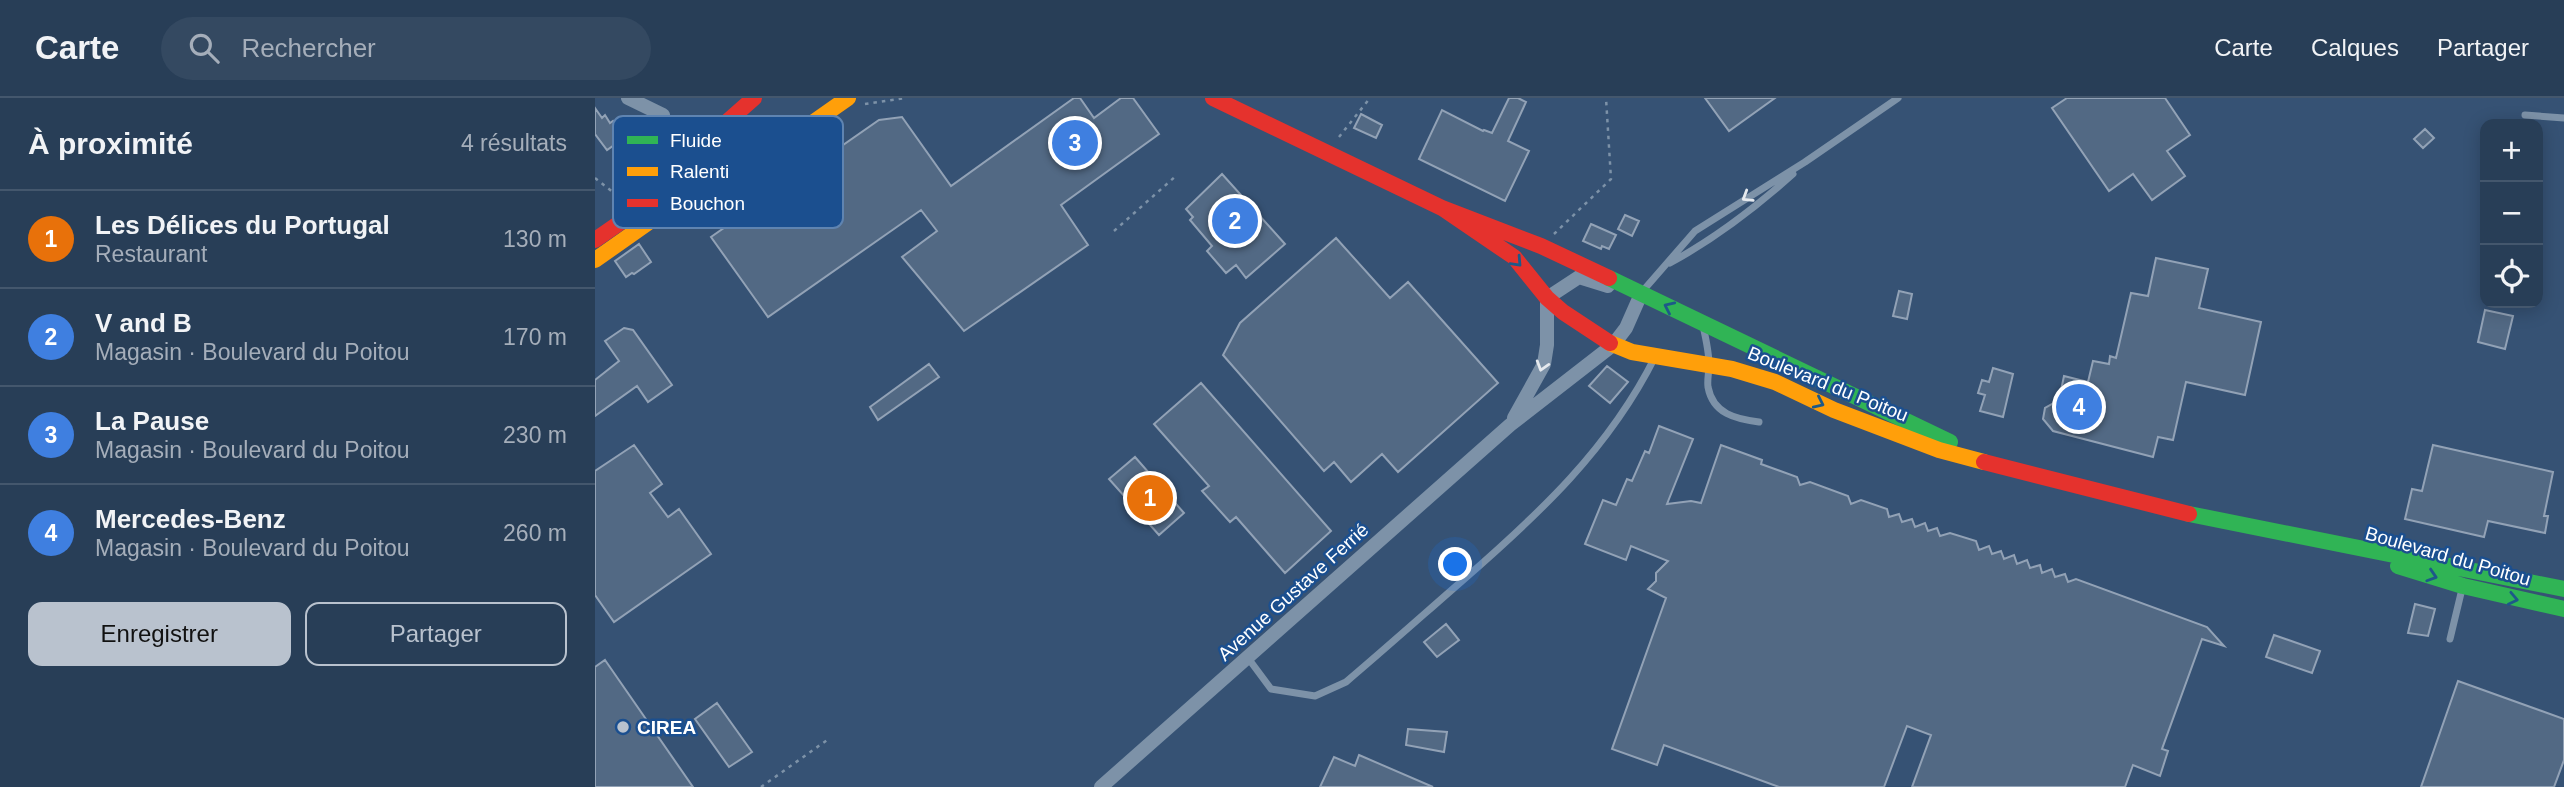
<!DOCTYPE html>
<html lang="fr">
<head>
<meta charset="utf-8">
<style>
	:root { --surface:#283e57; --page:#344961; --text:#f1f3f6; --muted:#a5aeba; --line:#44576d; --accent:#b9c2ce }
	body { margin:0; font-family:Arial,sans-serif; background:var(--page); color:var(--text) }
	.controls { position:absolute; right:21px; top:21px; display:grid; overflow:hidden; border-radius:14px; box-shadow:0 4px 18px #0003 }
	.controls button { width:63px; height:63px; display:grid; place-items:center; padding:0; border:0; border-bottom:2px solid var(--line); background:var(--surface); color:var(--text); font:35px sans-serif }
	.you { position:absolute; left:861px; top:467px; width:24px; height:24px; margin:-18px; border:5px solid #fff; border-radius:50%; background:#1a73e8; box-shadow:0 0 0 10px #1a73e833 }
	.badge { display:grid; place-items:center; width:46px; height:46px; border-radius:50%; background:var(--accent); color:#fff; font-size:23px; font-weight:700 }
	.pin { position:absolute; translate:-50% -50%; border:4px solid #fff; box-shadow:0 2px 7px #0006 }
	.list { margin:0; padding:0; list-style:none }
	h2 { display:flex; justify-content:space-between; align-items:center; height:91px; margin:0; padding:0 28px; font-size:30px }
	h2 small { font-size:23px; font-weight:400; color:var(--muted) }
	.list li { display:grid; grid-template-columns:46px 1fr auto; gap:21px; align-items:center; box-sizing:border-box; height:98px; padding:0 28px; border-top:2px solid var(--line) }
	.list b { display:block; font-size:26px; white-space:nowrap }
	.list p { margin:0; font-size:23px; white-space:nowrap; color:var(--muted) }
	.list em { font-size:23px; font-style:normal; color:var(--muted) }
	.actions { display:flex; gap:14px; padding:21px 28px }
	.actions a { flex:1; padding:16px 0; border:2px solid var(--accent); border-radius:14px; text-align:center; font-size:24px; color:var(--accent) }
	.actions .main { background:var(--accent); color:#111 }
	.icon { flex:none; width:38px; height:38px; fill:none; stroke:currentColor; stroke-width:2; stroke-linecap:round; stroke-linejoin:round }
	.map { position:relative; flex:none; width:1969px; height:689px; overflow:hidden }
	header { display:flex; align-items:center; gap:42px; box-sizing:border-box; height:98px; padding:0 35px; background:var(--surface); border-bottom:2px solid var(--line) }
	header strong { font-size:33px }
	nav { display:flex; gap:38px; margin-inline-start:auto; font-size:24px }
	.search { width:490px; height:63px; background:var(--page); display:flex; align-items:center; gap:18px; box-sizing:border-box; padding:0 24px; border-radius:38px; color:var(--muted); font-size:26px }
	main { display:flex }
	aside { flex:1; background:var(--surface) }
	.map>svg:first-child { display:block }
	.building { fill:#526984; stroke:#92a2b6; stroke-width:2 }
	.lines { fill:none; stroke-linecap:round; stroke-linejoin:round }
	.path { stroke:#7d92a8; stroke-width:2.5; stroke-dasharray:3.5 5; stroke-linecap:butt }
	.lane { stroke:#7d92a8; stroke-width:7 }
	.street { stroke:#7d92a8; stroke-width:14 }
	.fast { stroke:#30b455; stroke-width:16 }
	.slow { stroke:#ff9f0a; stroke-width:16 }
	.jam { stroke:#e5322d; stroke-width:16 }
	.oneway { stroke:#e5e9ee }
	.oneway2 { stroke:#1d5989 }
	.poi-dot { fill:#b9c2ce; stroke:#1b4f8f; stroke-width:2.5 }
	.labels { text-anchor:middle; dominant-baseline:central; stroke-width:5; stroke-linejoin:round; paint-order:stroke }
	.street-label { font-size:19px; fill:#fff; stroke:#1b4f8f }
	.poi-label { font-size:19px; font-weight:bold; fill:#fff; stroke:#1b4f8f; text-anchor:start }
	.key { fill:#1b4f8f; stroke:#5f84b1; stroke-width:2 }
	.key-label { font-size:19px; fill:#fff }
</style>
</head>
<body>
<header>
<strong>Carte</strong>
<div class="search"><svg class="icon" aria-label="search" viewBox="0 0 24 24"><circle cx="10" cy="10" r="6"/><path d="M15 15l6 6"/></svg>Rechercher</div>
<nav><a>Carte</a><a>Calques</a><a>Partager</a></nav>
</header>
<main>
<aside>
<h2>À proximité<small>4 résultats</small></h2>
<ul class="list">
<li><span class="badge" style="background:#e8710a">1</span><div><b>Les Délices du Portugal</b><p>Restaurant</p></div><em>130 m</em></li>
<li><span class="badge" style="background:#3f7fe0">2</span><div><b>V and B</b><p>Magasin · Boulevard du Poitou</p></div><em>170 m</em></li>
<li><span class="badge" style="background:#3f7fe0">3</span><div><b>La Pause</b><p>Magasin · Boulevard du Poitou</p></div><em>230 m</em></li>
<li><span class="badge" style="background:#3f7fe0">4</span><div><b>Mercedes-Benz</b><p>Magasin · Boulevard du Poitou</p></div><em>260 m</em></li>
</ul>
<div class="actions"><a class="main">Enregistrer</a><a>Partager</a></div>
</aside>
<div class="map">
<svg width="1969" height="689" viewBox="0 0 1969 689">
	<rect width="100%" height="100%" fill="#365274"/>
	<path class="building" d="M479,0H485L499,20L526,0H538L564,36L466,107L493,147L369,233L307,159L342,133L326,112L173,219L116,139L284,22L307,19L356,88Z
		M914,0H923L931,4L913,43L934,53L910,103L824,61L847,12L888,33L889,32L897,35Z
		M1110,0H1180L1134,33Z
		M1472,0H1570L1595,37L1572,53L1590,78L1557,102L1538,76L1514,93L1457,10Z
		M0,10L7,20L10,17L15,25L18,23L29,40L12,52L0,36Z
		M766,16L787,27L781,40L759,30Z
		M1830,31L1839,40L1828,50L1819,41Z
		M627,76L690,146L651,180L641,167L631,175L612,153L617,148L595,122L598,119L591,111Z
		M1030,117L1044,123L1037,138L1023,131Z
		M996,126L1021,137L1014,151L1007,148L1006,151L988,143Z
		M741,140L795,200L813,184L903,285L803,374L787,356L756,384L739,364L729,373L628,257L645,225Z
		M44,146L56,164L39,176L37,175L31,179L20,163Z
		M1561,160L1613,171L1604,210L1666,224L1650,297L1591,284L1578,342L1563,339L1558,359L1458,333L1448,321L1450,310L1464,302L1469,278L1493,284L1498,263L1514,266L1515,258L1521,260L1536,195L1553,198Z
		M1304,193L1317,196L1312,221L1298,218Z
		M1890,212L1918,218L1910,251L1883,244Z
		M29,230L38,232L77,287L53,304L42,288L0,318V282L24,263L10,243Z
		M334,266L344,279L283,322L275,309Z
		M1012,268L1033,284L1015,305L994,288Z
		M1398,270L1418,276L1408,319L1385,313L1390,297L1383,295L1387,282L1394,284Z
		M606,285L736,433L690,475L641,419L635,424L607,393L614,388L559,326Z
		M1064,328L1098,341L1072,406L1096,403L1106,405L1126,347L1167,362L1166,366L1202,379L1205,387L1215,384L1253,398L1256,406L1266,402L1292,411L1294,419L1304,416L1307,424L1317,421L1320,429L1330,425L1333,433L1342,430L1345,438L1355,435L1381,443L1384,452L1394,448L1397,456L1406,453L1409,461L1419,457L1422,466L1432,462L1435,470L1445,467L1447,475L1457,471L1460,479L1470,476L1473,484L1481,481L1612,529L1629,548L1607,541L1567,651L1573,653L1565,678L1538,667L1530,689H1317L1336,637L1312,628L1289,689H1184L1069,647L1062,667L1017,651L1071,500L1053,491L1061,483V475L1073,463L1036,448L1031,462L990,446L1008,402L1021,407L1032,381L1037,383L1050,353L1054,355Z
		M39,347L67,386L55,395L73,419L84,411L116,456L19,524L0,497V373Z
		M1838,347L1958,374L1949,418H1953L1950,435L1893,423L1889,439L1810,421L1817,391L1827,393Z
		M540,359L589,415L564,437L514,381Z
		M1820,506L1840,511L1833,538L1813,535Z
		M851,526L864,542L842,559L829,544Z
		M1679,537L1725,553L1717,575L1671,559Z
		M10,562L98,689H0V569Z
		M1863,583L1969,621V662L1959,689H1826Z
		M122,605L157,654L134,669L100,621Z
		M813,631L852,634L849,654L811,647Z
		M764,657L838,689H725L739,659L760,668Z"/>
	<g class="lines">
		<path class="path" d="M270,6L311,0
			M744,39L775,0
			M0,80L19,95L25,104
			M519,133L582,77
			M959,136L1016,81L1011,0
			M166,689L235,640"/>
		<path class="lane" d="M1930,17L1969,20
			M1075,165C1121,140 1160,110 1198,76
			M1046,195L1100,133L1210,64L1303,0
			M1108,228C1111,241 1114,254 1114,267C1114,274 1112,282 1113,289C1118,316 1141,321 1164,324
			M1855,541L1867,491
			M653,560L676,591L720,598L751,584C790,551 828,517 867,483C944,416 1014,351 1060,259"/>
		<path class="street" d="M33,0L68,17
			M919,320L949,266L952,247V200L984,179L1013,188
			M506,689L915,327L1018,247L1031,230L1046,196"/>
		<path class="fast" d="M1014,180L1355,344
			M1594,416L1969,491
			M1803,468L1868,488L1969,511"/>
		<path class="slow" d="M0,162L115,81L186,47L253,0
			M1015,245L1037,254L1137,271L1180,284L1239,312L1344,352L1389,364"/>
		<path class="jam" d="M618,0L847,110L946,148L1014,180
			M847,110L919,159L952,200L968,214L1015,245
			M0,142L36,117L74,75L159,0
			M1389,364L1594,416"/>
	</g>
	<defs><path id="oneway-chevron" d="M-2-3.5L2.5 0L-2 3.5" fill="none" stroke-width="1.6" stroke-linecap="round" stroke-linejoin="round" transform="scale(1.75)"/></defs>
	<g class="oneway">
		<use href="#oneway-chevron" transform="translate(1152 99) rotate(148)"/>
		<use href="#oneway-chevron" transform="translate(947 268) rotate(107)"/>
	</g>
	<g class="oneway2">
		<use href="#oneway-chevron" transform="translate(922 164) rotate(47)"/>
		<use href="#oneway-chevron" transform="translate(1074 209) rotate(-155)"/>
		<use href="#oneway-chevron" transform="translate(1224 305) rotate(25)"/>
		<use href="#oneway-chevron" transform="translate(1837 478) rotate(18)"/>
		<use href="#oneway-chevron" transform="translate(1918 501) rotate(12)"/>
	</g>
	<circle class="poi-dot" cx="28" cy="629" r="7"/>
	<g class="labels">
		<g class="street-label">
			<text transform="translate(1233 286) rotate(22)">Boulevard du Poitou</text>
			<text transform="translate(1853 458) rotate(16)">Boulevard du Poitou</text>
			<text transform="translate(698 494) rotate(-42)">Avenue Gustave Ferrié</text>
		</g>
		<g class="poi-label">
			<text x="42" y="629">CIREA</text>
		</g>
	</g>
	<rect x="18" y="18" width="230" height="112" rx="10" class="key"/>
	<rect x="32" y="38" width="31" height="8" fill="#30b455"/>
	<rect x="32" y="69" width="31" height="9" fill="#ff9f0a"/>
	<rect x="32" y="101" width="31" height="8" fill="#e5322d"/>
	<g class="key-label">
		<text x="75" y="49">Fluide</text>
		<text x="75" y="80">Ralenti</text>
		<text x="75" y="112">Bouchon</text>
	</g>
</svg>
<div class="controls">
<button>+</button>
<button>−</button>
<button><svg class="icon" aria-label="locate" viewBox="0 0 24 24"><circle cx="12" cy="12" r="6"/><path d="M12 2v4M12 18v4M2 12h4M18 12h4"/></svg></button>
</div>
<div class="you"></div>
<div class="pin badge" style="left:555px;top:400px;background:#e8710a">1</div>
<div class="pin badge" style="left:640px;top:123px;background:#3f7fe0">2</div>
<div class="pin badge" style="left:480px;top:45px;background:#3f7fe0">3</div>
<div class="pin badge" style="left:1484px;top:309px;background:#3f7fe0">4</div>
</div>
</main>
</body>
</html>
